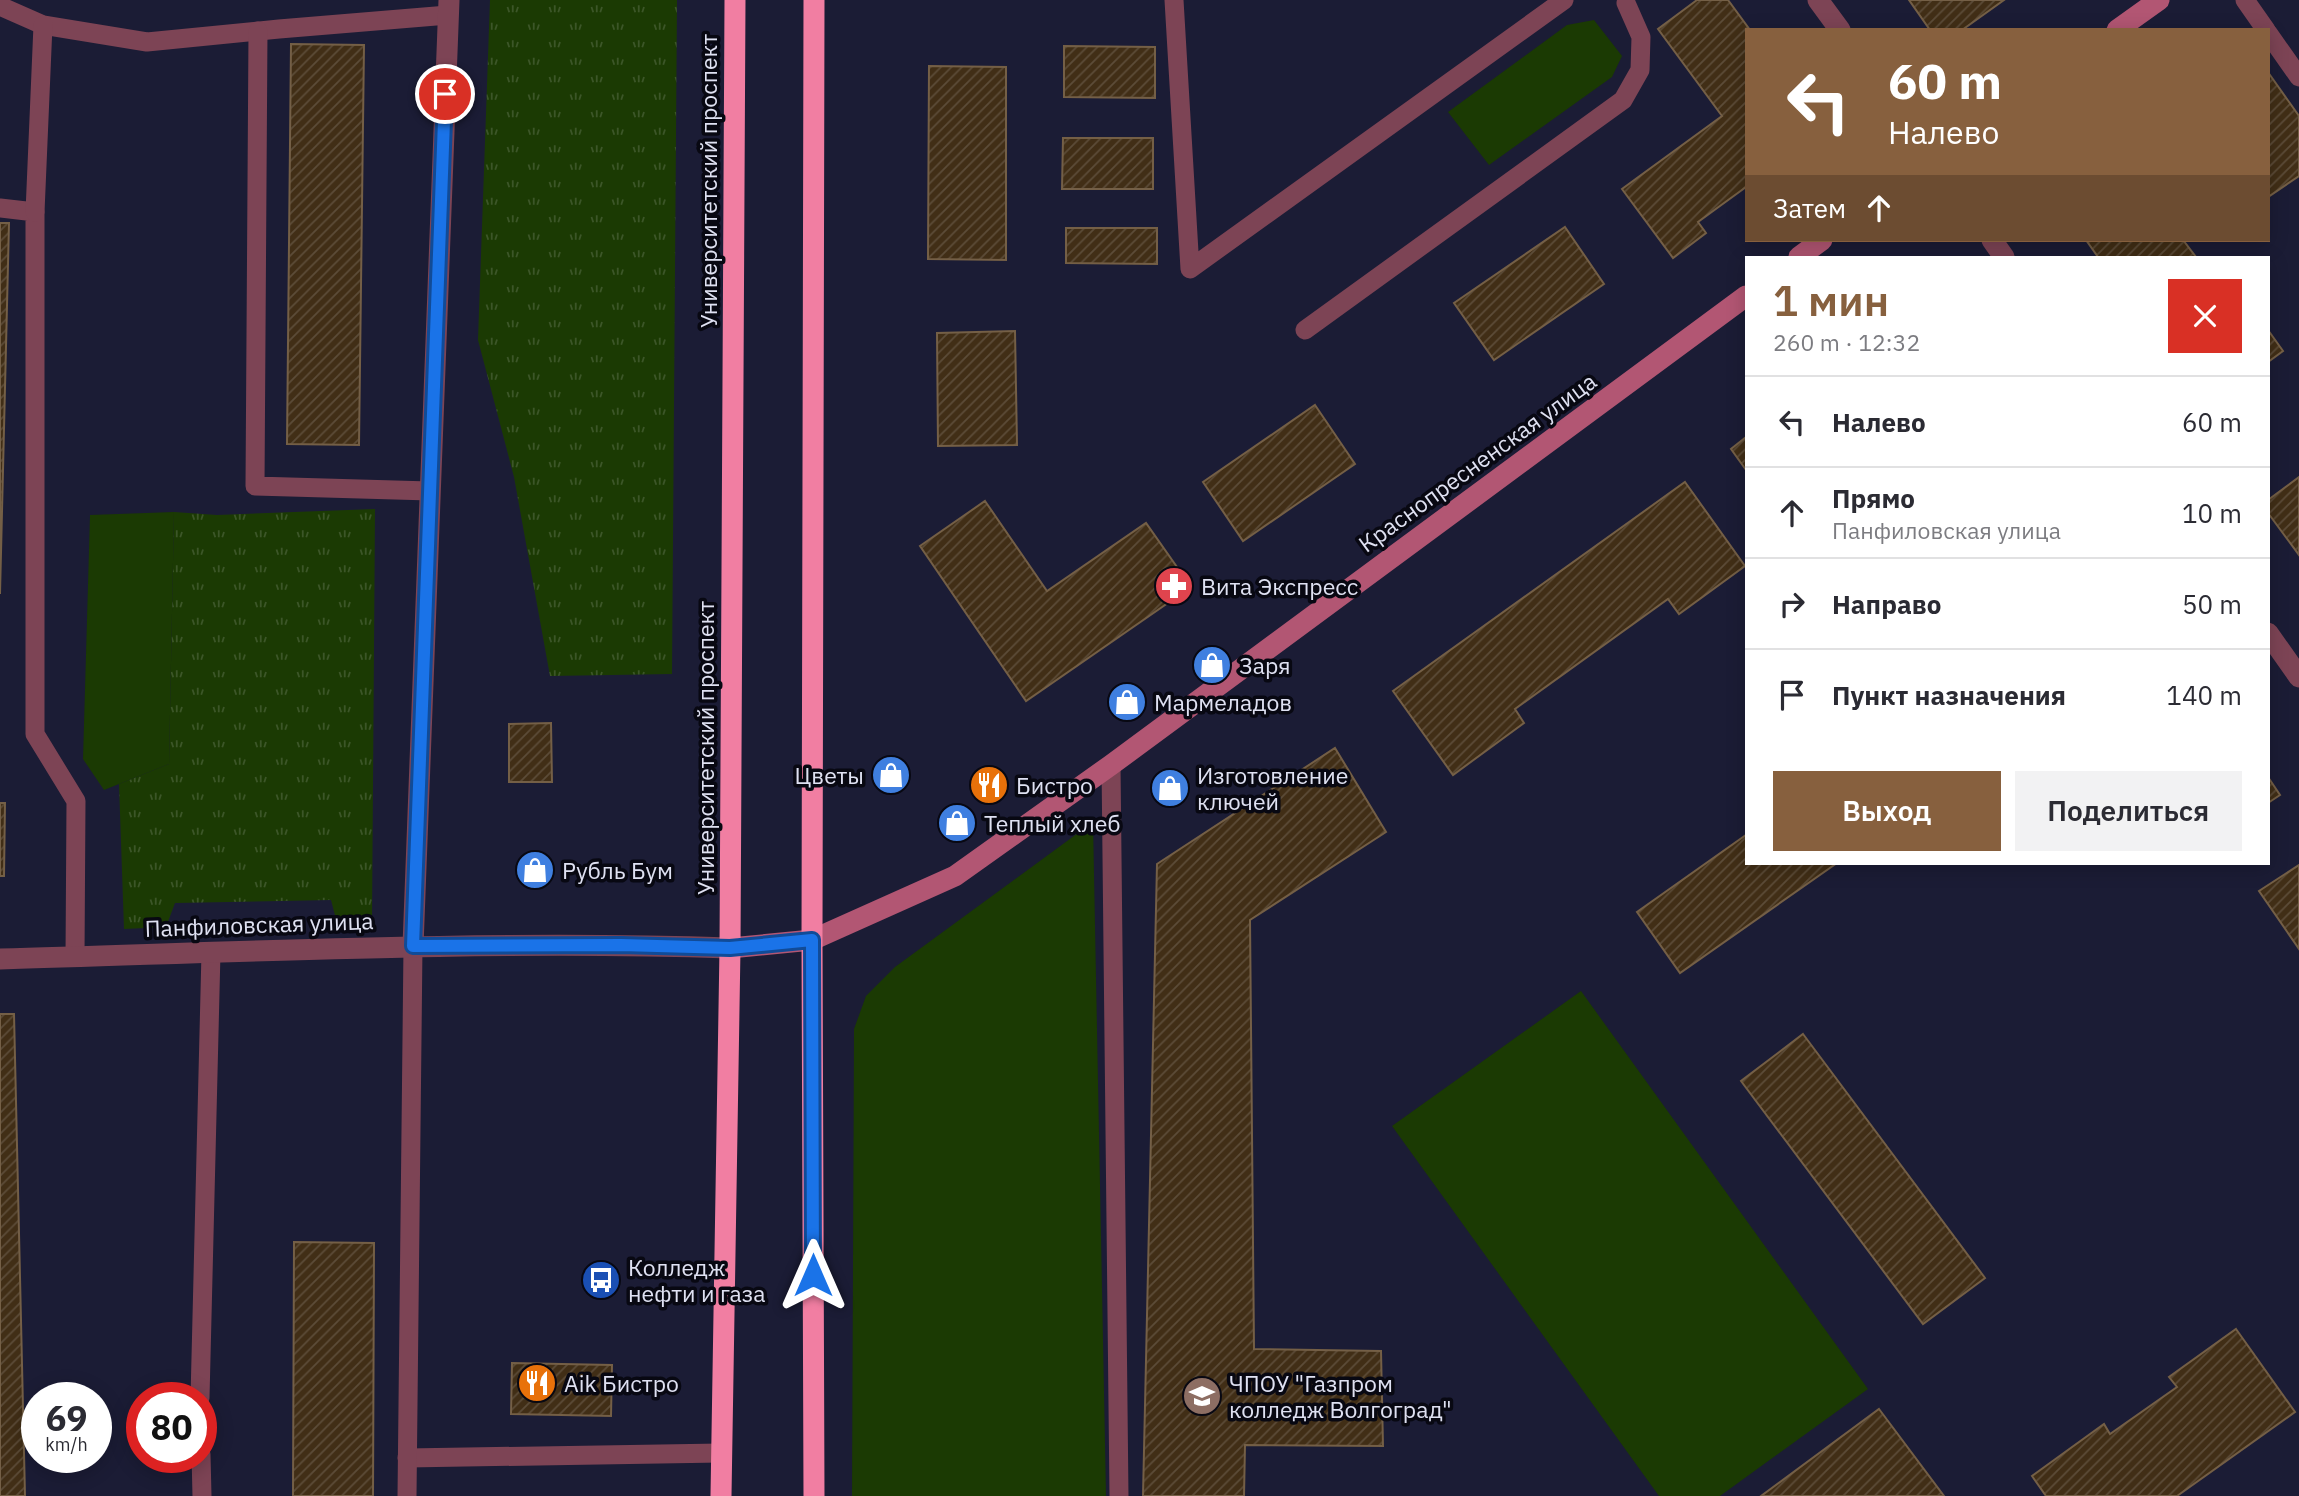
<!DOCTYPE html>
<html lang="ru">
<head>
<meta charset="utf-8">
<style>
  :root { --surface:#fff; --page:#f2f2f3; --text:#2b2b33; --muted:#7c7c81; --line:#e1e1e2; --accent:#87603e }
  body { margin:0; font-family:"IBM Plex Sans",sans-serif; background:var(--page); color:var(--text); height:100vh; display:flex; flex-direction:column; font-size:26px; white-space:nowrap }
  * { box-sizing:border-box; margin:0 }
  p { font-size:23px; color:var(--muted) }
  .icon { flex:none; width:38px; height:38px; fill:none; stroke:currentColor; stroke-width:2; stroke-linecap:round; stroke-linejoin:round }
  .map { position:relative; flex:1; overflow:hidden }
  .sheet { position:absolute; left:1745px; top:256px; width:525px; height:609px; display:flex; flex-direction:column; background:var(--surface); border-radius:0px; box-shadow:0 4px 18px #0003 }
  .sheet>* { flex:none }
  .top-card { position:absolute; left:1745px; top:28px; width:525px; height:214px; border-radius:0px; box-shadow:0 4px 18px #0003; background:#87603e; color:#fff; overflow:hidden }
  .speed { position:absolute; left:21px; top:1382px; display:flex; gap:14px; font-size:35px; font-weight:700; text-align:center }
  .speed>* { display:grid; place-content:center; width:91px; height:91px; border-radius:50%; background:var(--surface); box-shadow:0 4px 18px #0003; line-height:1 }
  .speed small { font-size:18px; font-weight:400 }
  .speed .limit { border:10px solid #d22; background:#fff; color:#111 }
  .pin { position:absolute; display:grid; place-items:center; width:60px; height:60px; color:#fff; margin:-30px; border:4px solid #fff; border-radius:50%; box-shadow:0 2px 7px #0007 }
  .me { position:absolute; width:77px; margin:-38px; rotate:0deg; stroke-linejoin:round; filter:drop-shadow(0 0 5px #0008) }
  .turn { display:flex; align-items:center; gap:24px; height:147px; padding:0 28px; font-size:32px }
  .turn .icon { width:91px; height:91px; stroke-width:2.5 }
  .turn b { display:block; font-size:49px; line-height:60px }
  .then { display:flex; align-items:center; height:66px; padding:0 28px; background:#0003; gap:14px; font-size:26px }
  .round { display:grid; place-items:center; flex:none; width:74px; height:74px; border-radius:0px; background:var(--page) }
  .summary { display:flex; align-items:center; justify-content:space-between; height:119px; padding:0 28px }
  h1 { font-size:42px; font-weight:600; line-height:52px; color:var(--accent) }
  .button { display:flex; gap:14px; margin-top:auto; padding:14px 28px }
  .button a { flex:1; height:80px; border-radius:0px; background:var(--accent); color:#fff; font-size:28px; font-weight:600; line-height:80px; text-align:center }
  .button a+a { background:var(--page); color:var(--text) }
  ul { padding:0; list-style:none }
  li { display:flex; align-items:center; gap:21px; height:91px; padding:0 28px; border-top:2px solid var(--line) }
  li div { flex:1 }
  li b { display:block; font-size:26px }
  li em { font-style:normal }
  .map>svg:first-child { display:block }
</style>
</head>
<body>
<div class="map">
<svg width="2299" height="1496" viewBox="0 0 2299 1496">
  <defs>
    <pattern id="grass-tufts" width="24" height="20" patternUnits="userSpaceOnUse" patternTransform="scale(1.75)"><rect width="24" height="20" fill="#1b3a03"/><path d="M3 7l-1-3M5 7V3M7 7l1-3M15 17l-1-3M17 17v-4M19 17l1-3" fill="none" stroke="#3c5628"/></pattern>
    <pattern id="building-hatch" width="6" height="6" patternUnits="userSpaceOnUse" patternTransform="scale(1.75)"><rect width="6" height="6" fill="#412e16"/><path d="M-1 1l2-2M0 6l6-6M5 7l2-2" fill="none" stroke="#5c4c38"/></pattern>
  </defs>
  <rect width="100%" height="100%" fill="#1b1c35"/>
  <g fill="url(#grass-tufts)">
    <polygon points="490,0 677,0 672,674 550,676 514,477 478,340"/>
    <polygon points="375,509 372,921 337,923 331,900 175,903 166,927 124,929 119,784 169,764 174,512 217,515"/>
  </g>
  <g fill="#1b3a03">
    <polygon points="1594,20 1622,56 1612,77 1489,165 1448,112 1567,25"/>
    <polygon points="174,512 169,764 104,790 83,759 90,515"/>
    <polygon points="1093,822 1106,1496 852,1496 854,1029 866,996 895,967"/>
    <polygon points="1581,991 1868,1389 1720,1496 1659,1496 1392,1126"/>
  </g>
  <g fill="url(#building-hatch)" stroke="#745f46" stroke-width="2">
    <polygon points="1697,0 1728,0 1750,30 1746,30 1746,187 1698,222 1706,233 1673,258 1622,189 1722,116 1658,29"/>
    <polygon points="1909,0 2004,0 1962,30 1930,30"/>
    <polygon points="291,44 364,45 359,445 287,444"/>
    <polygon points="1064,46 1155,47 1155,98 1064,97"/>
    <polygon points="929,66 1006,67 1006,260 928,259"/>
    <polygon points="2270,75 2299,116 2299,176 2268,197 2268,77"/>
    <polygon points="1063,138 1153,138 1153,189 1062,189"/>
    <polygon points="0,223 9,223 0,594"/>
    <polygon points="1565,227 1604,284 1494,360 1454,303"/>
    <polygon points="1066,228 1157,228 1157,264 1066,263"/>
    <polygon points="2086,240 2183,240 2196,257 2098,257"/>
    <polygon points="2268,330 2283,351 2268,362"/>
    <polygon points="1015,331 1017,445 938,446 937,333"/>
    <polygon points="1315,405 1355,464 1243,541 1203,482"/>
    <polygon points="1746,437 1746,470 1731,449"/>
    <polygon points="2299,477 2299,555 2268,513 2268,500"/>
    <polygon points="1685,482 1745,566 1679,614 1668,599 1515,709 1524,723 1453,775 1393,691"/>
    <polygon points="985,501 1047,591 1146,523 1191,587 1026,701 920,546"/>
    <polygon points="551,723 552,782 509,782 509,724"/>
    <polygon points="1335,748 1386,832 1250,920 1254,1349 1381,1351 1383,1446 1245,1445 1244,1496 1143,1496 1157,864"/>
    <polygon points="2268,777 2280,795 2268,803"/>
    <polygon points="0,803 5,803 4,876 0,876"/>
    <polygon points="1746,835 1746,863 1837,863 1680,973 1637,912"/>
    <polygon points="2299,865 2299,949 2259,891"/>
    <polygon points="0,1014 14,1014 25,1496 0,1496"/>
    <polygon points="1803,1034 1985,1278 1923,1324 1741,1081"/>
    <polygon points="294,1242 374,1243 373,1496 293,1496"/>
    <polygon points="2236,1329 2295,1412 2177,1496 2046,1496 2032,1476 2104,1424 2110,1434 2177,1387 2169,1377"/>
    <polygon points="512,1363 612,1365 611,1416 511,1414"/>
    <polygon points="1879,1409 1944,1496 1761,1496"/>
  </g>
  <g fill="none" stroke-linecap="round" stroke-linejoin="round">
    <g stroke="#7d4455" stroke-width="19">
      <polyline points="1174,0 1190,269 1564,0"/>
      <polyline points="2245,0 2266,30"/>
      <polyline points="0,6 43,25 147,42 279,29 448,15"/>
      <polyline points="258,31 255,486 430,491"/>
      <polyline points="2268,33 2299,77"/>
      <polyline points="0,208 35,212 35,734 76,801 75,957"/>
      <polyline points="35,212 43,25"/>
      <polyline points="1305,330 1623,100 1640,70 1641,37 1626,3"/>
      <polyline points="1111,765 1119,1496"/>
      <polyline points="200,1398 211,952"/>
      <polyline points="201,1454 202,1496"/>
      <polyline points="407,1458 721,1453"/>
      <polyline points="407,1496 413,946"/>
    </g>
    <g stroke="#7d4455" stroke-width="21">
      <polyline points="1818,0 1840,30"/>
      <polyline points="1992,240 2004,257"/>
      <polyline points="2268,633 2299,677"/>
      <polyline points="413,946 449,0"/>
      <path d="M0,959C244,952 487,940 730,948"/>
    </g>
    <g stroke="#b25673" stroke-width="21">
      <polyline points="2117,30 2159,0"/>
      <polyline points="1799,257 1822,240"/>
      <polyline points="730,948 812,940 955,876 1111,765 1746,296"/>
    </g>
    <g stroke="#f17ea2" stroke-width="21">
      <polyline points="721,1496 730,948 735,0"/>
      <polyline points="814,1496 812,940 814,0"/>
    </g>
  </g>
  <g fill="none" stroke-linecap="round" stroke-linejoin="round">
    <defs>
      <polyline id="route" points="445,94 413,946 621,945 730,948 812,940 813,1275"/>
    </defs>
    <use href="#route" stroke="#114b97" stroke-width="18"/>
    <use href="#route" stroke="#1a73e8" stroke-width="12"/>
  </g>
  <defs>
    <symbol id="pharmacy-disc" viewBox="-11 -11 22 22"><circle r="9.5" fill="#e0444e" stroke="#080812"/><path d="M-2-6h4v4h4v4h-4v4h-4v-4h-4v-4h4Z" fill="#fff"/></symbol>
    <symbol id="shop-disc" viewBox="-11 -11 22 22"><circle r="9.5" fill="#3f7fe0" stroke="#080812"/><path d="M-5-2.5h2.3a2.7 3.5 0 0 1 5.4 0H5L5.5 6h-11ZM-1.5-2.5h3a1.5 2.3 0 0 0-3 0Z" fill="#fff"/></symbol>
    <symbol id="restaurant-disc" viewBox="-11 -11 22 22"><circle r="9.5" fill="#e8710a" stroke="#080812"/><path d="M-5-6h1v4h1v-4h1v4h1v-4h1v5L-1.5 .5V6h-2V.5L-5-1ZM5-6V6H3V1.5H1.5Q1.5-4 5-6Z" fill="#fff"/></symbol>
    <symbol id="bus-disc" viewBox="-11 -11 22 22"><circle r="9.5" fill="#1a4fb4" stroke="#080812"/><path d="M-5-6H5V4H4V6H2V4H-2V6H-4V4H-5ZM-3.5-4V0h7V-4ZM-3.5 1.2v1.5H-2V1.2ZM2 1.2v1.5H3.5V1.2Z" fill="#fff"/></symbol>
    <symbol id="university-disc" viewBox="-11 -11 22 22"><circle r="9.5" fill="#8d6e63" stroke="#080812"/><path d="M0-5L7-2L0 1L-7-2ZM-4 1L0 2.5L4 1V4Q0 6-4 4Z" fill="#fff"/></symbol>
  </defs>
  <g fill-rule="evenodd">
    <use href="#pharmacy-disc" x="1152" y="564" width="44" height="44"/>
    <use href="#shop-disc" x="1190" y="643" width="44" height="44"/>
    <use href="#shop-disc" x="1105" y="680" width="44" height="44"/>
    <use href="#shop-disc" x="869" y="753" width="44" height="44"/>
    <use href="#restaurant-disc" x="967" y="763" width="44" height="44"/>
    <use href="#shop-disc" x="1148" y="766" width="44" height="44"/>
    <use href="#shop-disc" x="935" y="801" width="44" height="44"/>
    <use href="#shop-disc" x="513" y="848" width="44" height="44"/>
    <use href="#bus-disc" x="579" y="1258" width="44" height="44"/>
    <use href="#restaurant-disc" x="515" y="1361" width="44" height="44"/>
    <use href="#university-disc" x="1180" y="1374" width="44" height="44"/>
  </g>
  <g text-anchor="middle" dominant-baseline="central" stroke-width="7" stroke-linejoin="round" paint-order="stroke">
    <g font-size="23" fill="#dfe1f2" stroke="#080812">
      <text transform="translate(708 181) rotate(-90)">Университетский проспект</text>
      <text transform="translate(1477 462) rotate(-36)">Краснопресненская улица</text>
      <text transform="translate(705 748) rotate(-90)">Университетский проспект</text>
      <text transform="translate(259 924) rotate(-2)">Панфиловская улица</text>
    </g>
    <g font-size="23" fill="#dfe1f2" stroke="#080812" text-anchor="start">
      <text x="1201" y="586">Вита Экспресс</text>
      <text x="1239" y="665">Заря</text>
      <text x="1154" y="702">Мармеладов</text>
      <text x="864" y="775" text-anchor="end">Цветы</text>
      <text x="1197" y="775">Изготовление<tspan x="1197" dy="26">ключей</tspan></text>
      <text x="1016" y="785">Бистро</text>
      <text x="984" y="823">Теплый хлеб</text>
      <text x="562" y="870">Рубль Бум</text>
      <text x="628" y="1267">Колледж<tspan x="628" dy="26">нефти и газа</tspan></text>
      <text x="564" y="1383">Aik Бистро</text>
      <text x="1229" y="1383">ЧПОУ "Газпром<tspan x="1229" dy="26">колледж Волгоград"</tspan></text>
    </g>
  </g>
</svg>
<div class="speed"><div>69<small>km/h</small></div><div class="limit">80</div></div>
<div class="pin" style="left:445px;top:94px;background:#d93025"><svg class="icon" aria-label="arrive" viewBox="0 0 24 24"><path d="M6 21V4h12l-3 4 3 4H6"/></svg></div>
<svg class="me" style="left:813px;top:1275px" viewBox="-20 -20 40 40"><path d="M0-17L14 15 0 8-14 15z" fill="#1a73e8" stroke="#fff" stroke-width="4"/></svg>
<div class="top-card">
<div class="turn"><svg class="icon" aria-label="left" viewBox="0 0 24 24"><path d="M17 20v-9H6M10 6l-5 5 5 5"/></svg><div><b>60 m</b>Налево</div></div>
<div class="then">Затем<svg class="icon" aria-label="ahead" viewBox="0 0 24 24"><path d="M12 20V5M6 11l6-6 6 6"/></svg></div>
</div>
<section class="sheet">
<div class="summary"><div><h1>1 мин</h1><p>260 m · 12:32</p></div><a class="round" style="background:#d93025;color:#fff"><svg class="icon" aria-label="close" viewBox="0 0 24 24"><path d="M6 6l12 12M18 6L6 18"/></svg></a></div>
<ul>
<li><svg class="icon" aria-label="left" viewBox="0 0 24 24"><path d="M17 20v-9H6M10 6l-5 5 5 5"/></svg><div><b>Налево</b></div><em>60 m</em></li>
<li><svg class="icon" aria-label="ahead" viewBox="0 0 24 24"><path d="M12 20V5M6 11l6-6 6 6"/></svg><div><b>Прямо</b><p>Панфиловская улица</p></div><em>10 m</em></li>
<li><svg class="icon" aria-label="right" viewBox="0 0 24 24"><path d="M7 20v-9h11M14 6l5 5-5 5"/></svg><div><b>Направо</b></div><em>50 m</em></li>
<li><svg class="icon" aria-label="arrive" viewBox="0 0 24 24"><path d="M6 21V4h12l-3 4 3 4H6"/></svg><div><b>Пункт назначения</b></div><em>140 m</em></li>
</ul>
<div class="button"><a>Выход</a><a>Поделиться</a></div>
</section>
</div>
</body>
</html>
